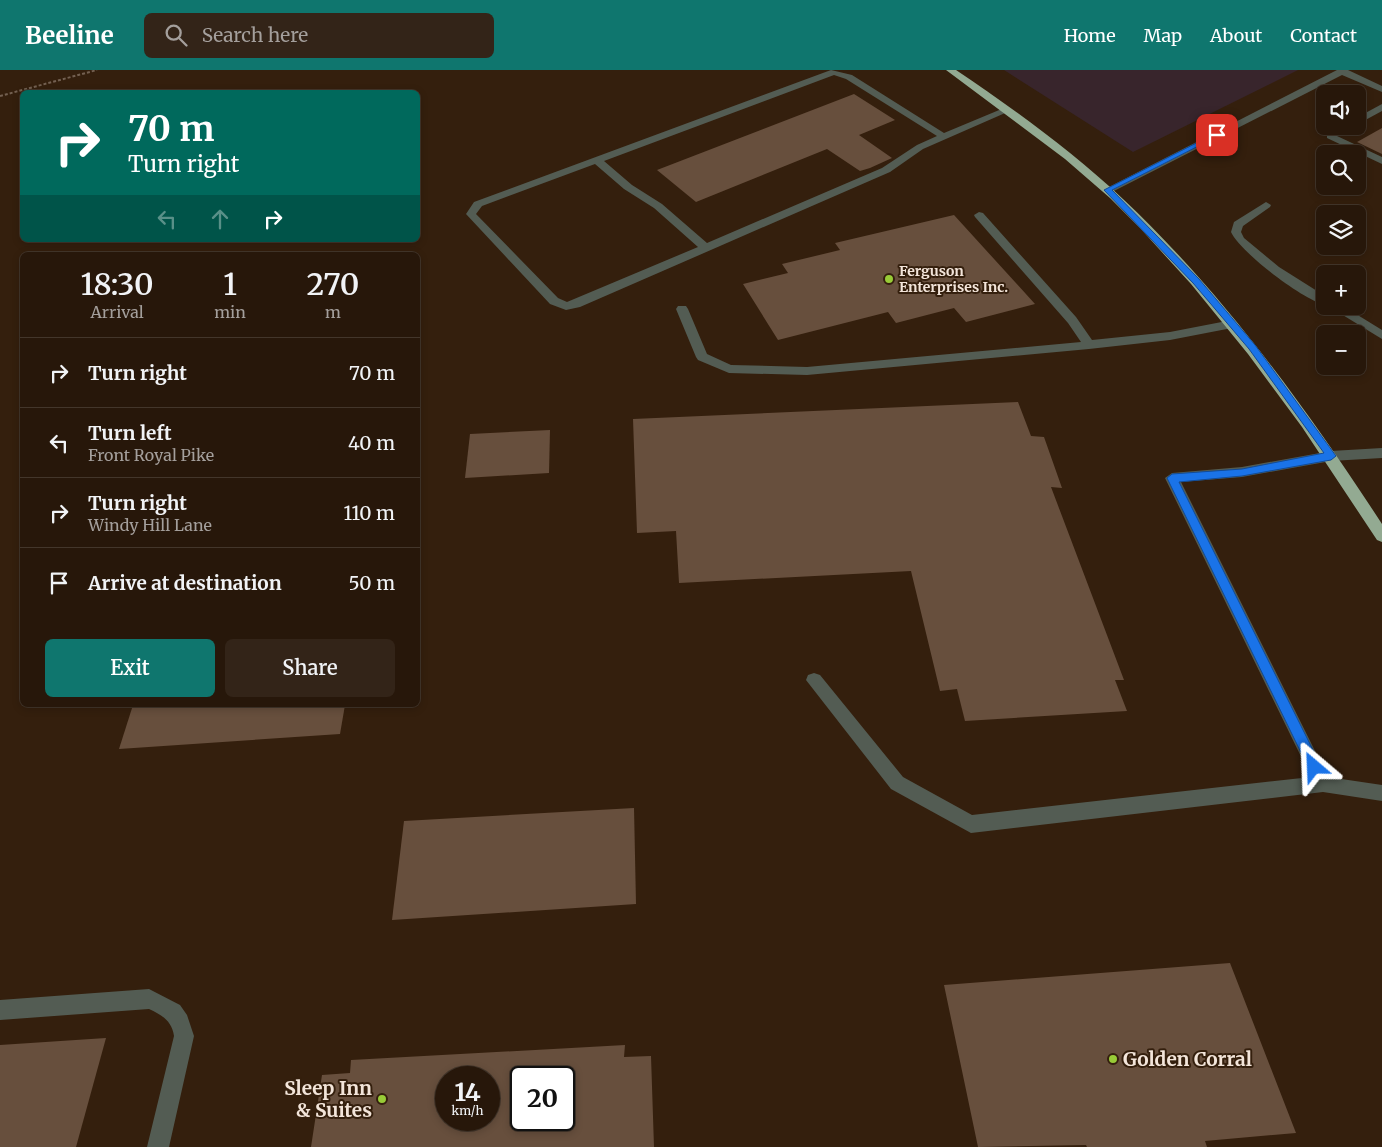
<!DOCTYPE html>
<html lang="en">
<head>
<meta charset="utf-8">
<style>
  :root { --surface:#27170a; --page:#332418; --text:#f1f3f6; --muted:#a49f9c; --line:#43362b; --accent:#0f766e }
  body { margin:0; font-family:Merriweather,serif; background:var(--page); color:var(--text); height:100vh; display:flex; flex-direction:column; font-size:19px; white-space:nowrap }
  * { box-sizing:border-box; margin:0 }
  p { font-size:16px; color:var(--muted) }
  .icon { flex:none; width:28px; height:28px; fill:none; stroke:currentColor; stroke-width:2; stroke-linecap:round; stroke-linejoin:round }
  .map { position:relative; flex:1; overflow:hidden }
  .drawer { position:absolute; left:20px; top:182px; width:400px; height:455px; display:flex; flex-direction:column; background:var(--surface); border-radius:8px; box-shadow:0 2px 8px #0003,0 0 0 1px var(--line) }
  .drawer>* { flex:none }
  .guide { position:absolute; left:20px; top:20px; width:400px; height:152px; border-radius:8px; box-shadow:0 2px 8px #0003,0 0 0 1px var(--line); background:#00695c; color:#fff; overflow:hidden }
  .controls { position:absolute; left:1316px; top:15px; display:grid; gap:10px }
  .controls a { display:grid; place-items:center; width:50px; height:50px; border-radius:8px; background:var(--surface); box-shadow:0 2px 8px #0003,0 0 0 1px var(--line); font-size:25px }
  .speed { position:absolute; left:435px; top:996px; display:flex; gap:10px; font-size:25px; font-weight:700; text-align:center }
  .speed>* { display:grid; place-content:center; width:65px; height:65px; border-radius:50%; background:var(--surface); box-shadow:0 2px 8px #0003,0 0 0 1px var(--line); line-height:1 }
  .speed small { font-size:12px; font-weight:400 }
  .speed .limit { border:2px solid #111; border-radius:8px; background:#fff; color:#111 }
  .pin { position:absolute; display:grid; place-items:center; width:42px; height:42px; color:#fff; margin:-21px; border-radius:10px; box-shadow:0 2px 8px #0006 }
  .me { position:absolute; width:55px; margin:-28px; rotate:334deg; stroke-linejoin:round; filter:drop-shadow(0 0 4px #0008) }
  .turn { display:flex; align-items:center; gap:18px; height:105px; padding:0 25px; font-size:22px }
  .turn .icon { width:65px; height:65px; stroke-width:2.5 }
  .turn b { display:block; font-size:35px; line-height:42px }
  .lanes { display:flex; align-items:center; height:48px; padding:0 25px; background:#0003; justify-content:center; gap:25px; direction:ltr }
  .lanes .off { opacity:.35 }
  .eta { display:flex; justify-content:space-evenly; align-items:center; height:85px; text-align:center }
  .eta b { font-size:30px; font-weight:600; line-height:35px }
  .primary-button { display:flex; gap:10px; margin-top:auto; padding:10px 25px }
  .primary-button a { flex:1; height:58px; border-radius:8px; background:var(--accent); color:#fff; font-size:20px; font-weight:600; line-height:58px; text-align:center }
  .primary-button a+a { background:var(--page); color:var(--text) }
  ul { padding:0; list-style:none }
  li { display:flex; align-items:center; gap:15px; height:70px; padding:0 25px; border-top:1px solid var(--line) }
  li div { flex:1 }
  li b { display:block; font-size:19px }
  li em { font-style:normal }
  header { display:flex; align-items:center; gap:30px; box-sizing:border-box; height:70px; padding:0 25px; background:var(--accent); color:#fff }
  header strong { font-size:24px }
  nav { display:flex; gap:28px; margin-inline-start:auto; font-size:18px }
  .search { width:350px; height:45px; background:var(--page); display:flex; align-items:center; gap:12px; box-sizing:border-box; padding:0 18px; border-radius:8px; color:var(--muted); font-size:19px }
  .map>svg:first-child { display:block }
</style>
</head>
<body>
<header>
<strong>Beeline</strong>
<div class="search"><svg class="icon" aria-label="search" viewBox="0 0 24 24"><circle cx="10" cy="10" r="6"/><path d="M15 15l6 6"/></svg>Search here</div>
<nav><a>Home</a><a>Map</a><a>About</a><a>Contact</a></nav>
</header>
<div class="map">
<svg width="1382" height="1077" viewBox="0 0 1382 1077">
  <rect width="100%" height="100%" fill="#341f0d"/>
  <polygon fill="#38252c" points="1004,0 1298,0 1133,82"/>
  <g fill="#674f3d" fill-rule="evenodd">
    <polygon points="854,24 895,50 859,65 892,88 870,98 860,101 827,79 696,132 657,100"/>
    <polygon points="1382,58 1382,84 1357,72"/>
    <polygon points="954,145 1035,234 966,252 954,238 896,253 888,242 778,270 743,214 788,203 782,194 840,180 835,173"/>
    <polygon points="1018,332 1031,366 1044,367 1062,418 1051,417 1124,610 1115,610 1127,641 965,651 957,619 940,621 911,501 679,513 676,461 637,463 633,349"/>
    <polygon points="550,360 549,403 465,408 470,364"/>
    <polygon points="133,635 345,635 340,664 119,679"/>
    <polygon points="634,738 636,834 392,850 404,751"/>
    <polygon points="1230,893 1296,1063 1205,1071 1207,1077 1087,1077 1086,1075 978,1077 944,915"/>
    <polygon points="106,968 76,1077 0,1077 0,975"/>
    <path d="M625,975L624,987L651,986L654,1077H311L322,1005L350,1003L351,990ZM446,1008H489V1050H446ZM521,1008H564V1050H521Z"/>
  </g>
  <g fill="none" stroke-linecap="round" stroke-linejoin="round">
    <polyline stroke="#736051" stroke-width="2" stroke-dasharray="3 2" stroke-linecap="butt" points="0,26 97,0"/>
    <g fill="#535c53" fill-rule="evenodd">
      <path d="M831,0L852,5L944,63L1004,38L1012,40L923,79L890,102L580,237L566,240L550,234L466,144L474,132ZM834,5L846,9L937,66L917,75L882,98L707,173L662,134L632,115L604,91ZM595,94L624,119L654,138L698,177L567,232L558,228L476,144L482,136Z"/>
      <polygon points="1337,0 1348,0 1382,16 1382,22 1342,5 1112,122 1103,120"/>
      <polygon points="1382,34 1382,41 1358,54 1358,47"/>
      <polygon points="1341,56 1353,56 1337,66 1382,87 1382,94 1327,68 1327,64"/>
      <path d="M1266,132L1271,135L1270,137L1243,156L1241,162L1244,168L1279,197L1325,226V235C1302,229 1241,183 1231,162L1234,152Z"/>
      <polygon points="979,142 983,143 1076,247 1092,270 1170,262 1232,250 1238,254 1232,258 1170,270 1089,279 807,305 729,303 698,290 696,287 676,239 678,236 686,236 688,239 707,284 731,295 807,297 1081,272 1068,253 975,147 974,145"/>
      <polygon points="1328,236 1343,236 1382,260 1382,269"/>
      <polygon points="1382,378 1382,388 1331,391 1242,407 1181,412 1328,707 1382,715 1382,731 1323,722 971,763 891,719 806,610 808,605 814,603 820,605 903,707 972,745 1311,707 1165,408 1172,403 1242,397 1331,381"/>
      <path d="M149,919L180,935L187,945L194,966L169,1077H147L174,966C172,951 162,945 149,939L0,950V930Z"/>
    </g>
    <path fill="#93aa92" fill-rule="evenodd" d="M946,0H956C1014,39 1072,81 1123,129C1224,224 1307,339 1382,454V472L1377,470L1302,357L1248,284L1191,214L1140,158L1110,128L1065,89Z"/>
  </g>
  <polygon fill="#1a73e8" stroke="#114b97" points="1214,64 1220,65 1112,120 1199,209 1255,275 1336,386 1331,390 1242,406 1179,412 1319,692 1321,697 1319,701 1314,703 1310,701 1167,408 1172,404 1242,399 1324,383 1249,279 1193,213 1104,120"/>
  <g fill="#98cb37" stroke="#341f0d" stroke-width="2">
    <circle cx="889" cy="209" r="5"/>
    <circle cx="1113" cy="989" r="5"/>
    <circle cx="382" cy="1029" r="5"/>
  </g>
  <g text-anchor="middle" dominant-baseline="central" stroke-width="4" stroke-linejoin="round" paint-order="stroke">
    <g font-size="14" font-weight="bold" fill="#f3e5da" stroke="#341f0d" text-anchor="start">
      <text x="899" y="201">Ferguson<tspan x="899" dy="16">Enterprises Inc.</tspan></text>
    </g>
    <g font-size="19" font-weight="bold" fill="#f3e5da" stroke="#341f0d" text-anchor="start">
      <text x="1123" y="989">Golden Corral</text>
      <text x="372" y="1018" text-anchor="end">Sleep Inn<tspan x="372" dy="22">&amp; Suites</tspan></text>
    </g>
  </g>
</svg>
<div class="controls">
<a><svg class="icon" aria-label="sound" viewBox="0 0 24 24"><path d="M4 9h4l5-4v14l-5-4H4zM17 9q2 3 0 6"/></svg></a>
<a><svg class="icon" aria-label="search" viewBox="0 0 24 24"><circle cx="10" cy="10" r="6"/><path d="M15 15l6 6"/></svg></a>
<a><svg class="icon" aria-label="layers" viewBox="0 0 24 24"><path d="M12 4l9 5-9 5-9-5zM3 14l9 5 9-5"/></svg></a>
<a>+</a>
<a>−</a>
</div>
<div class="speed"><div>14<small>km/h</small></div><div class="limit">20</div></div>
<div class="pin" style="left:1217px;top:65px;background:#d93025"><svg class="icon" aria-label="arrive" viewBox="0 0 24 24"><path d="M6 21V4h12l-3 4 3 4H6"/></svg></div>
<svg class="me" style="left:1314px;top:697px" viewBox="-20 -20 40 40"><path d="M0-17L14 15 0 8-14 15z" fill="#1a73e8" stroke="#fff" stroke-width="4"/></svg>
<div class="guide">
<div class="turn"><svg class="icon" aria-label="right" viewBox="0 0 24 24"><path d="M7 20v-9h11M14 6l5 5-5 5"/></svg><div><b>70 m</b>Turn right</div></div>
<div class="lanes"><svg class="icon off" aria-label="left" viewBox="0 0 24 24"><path d="M17 20v-9H6M10 6l-5 5 5 5"/></svg><svg class="icon off" aria-label="ahead" viewBox="0 0 24 24"><path d="M12 20V5M6 11l6-6 6 6"/></svg><svg class="icon" aria-label="right" viewBox="0 0 24 24"><path d="M7 20v-9h11M14 6l5 5-5 5"/></svg></div>
</div>
<section class="drawer">
<div class="eta">
<div><b>18:30</b><p>Arrival</p></div>
<div><b>1</b><p>min</p></div>
<div><b>270</b><p>m</p></div>
</div>
<ul>
<li><svg class="icon" aria-label="right" viewBox="0 0 24 24"><path d="M7 20v-9h11M14 6l5 5-5 5"/></svg><div><b>Turn right</b></div><em>70 m</em></li>
<li><svg class="icon" aria-label="left" viewBox="0 0 24 24"><path d="M17 20v-9H6M10 6l-5 5 5 5"/></svg><div><b>Turn left</b><p>Front Royal Pike</p></div><em>40 m</em></li>
<li><svg class="icon" aria-label="right" viewBox="0 0 24 24"><path d="M7 20v-9h11M14 6l5 5-5 5"/></svg><div><b>Turn right</b><p>Windy Hill Lane</p></div><em>110 m</em></li>
<li><svg class="icon" aria-label="arrive" viewBox="0 0 24 24"><path d="M6 21V4h12l-3 4 3 4H6"/></svg><div><b>Arrive at destination</b></div><em>50 m</em></li>
</ul>
<div class="primary-button"><a>Exit</a><a>Share</a></div>
</section>
</div>
</body>
</html>
